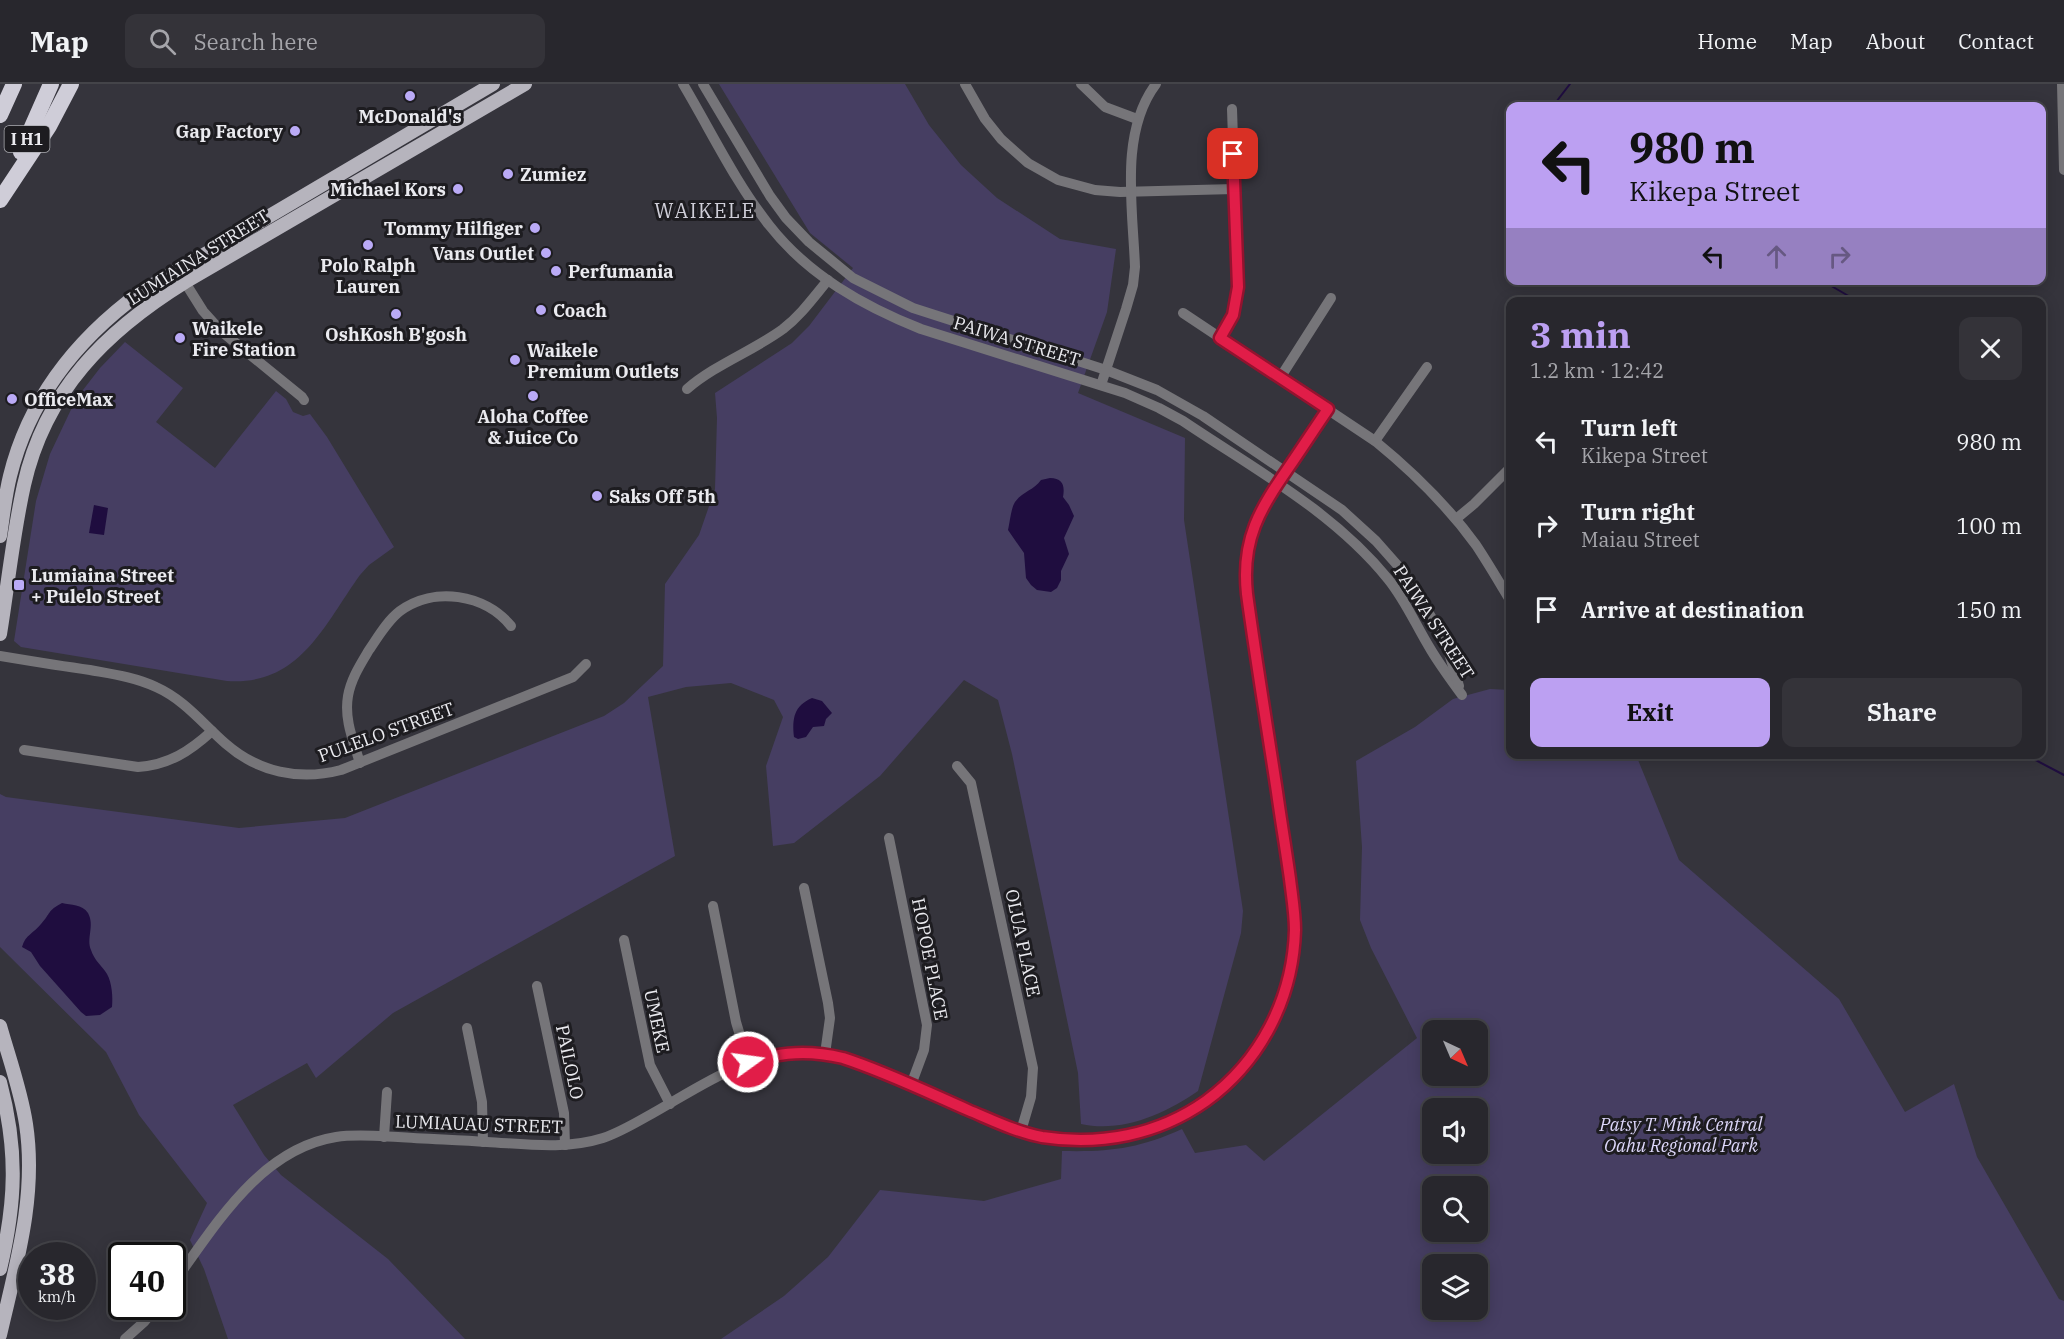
<!DOCTYPE html>
<html lang="en">
<head>
<meta charset="utf-8">
<style>
  :root { --surface:#28272d; --page:#343339; --text:#f1f3f6; --muted:#a5a5aa; --line:#444449; --accent:#bca0f2 }
  body { margin:0; font-family:"IBM Plex Serif",serif; background:var(--page); color:var(--text); height:100vh; display:flex; flex-direction:column; font-size:22px; white-space:nowrap }
  * { box-sizing:border-box; margin:0 }
  p { font-size:20px; color:var(--muted) }
  .icon { flex:none; width:33px; height:33px; fill:none; stroke:currentColor; stroke-width:2; stroke-linecap:round; stroke-linejoin:round }
  .map { position:relative; flex:1; overflow:hidden }
  .panel { position:absolute; left:1506px; top:213px; width:540px; height:462px; display:flex; flex-direction:column; background:var(--surface); border-radius:12px; box-shadow:0 3px 15px #0003,0 0 0 2px var(--line) }
  .panel>* { flex:none }
  .banner { position:absolute; left:1506px; top:18px; width:540px; height:183px; border-radius:12px; box-shadow:0 3px 15px #0003,0 0 0 2px var(--line); background:#bca0f2; color:#111; overflow:hidden }
  .needle { width:39px; rotate:136deg }
  .buttons { position:absolute; left:1422px; top:936px; display:grid; gap:12px }
  .buttons a { display:grid; place-items:center; width:66px; height:66px; border-radius:12px; background:var(--surface); box-shadow:0 3px 15px #0003,0 0 0 2px var(--line); font-size:30px }
  .speed { position:absolute; left:18px; top:1158px; display:flex; gap:12px; font-size:30px; font-weight:700; text-align:center }
  .speed>* { display:grid; place-content:center; width:78px; height:78px; border-radius:50%; background:var(--surface); box-shadow:0 3px 15px #0003,0 0 0 2px var(--line); line-height:1 }
  .speed small { font-size:15px; font-weight:400 }
  .speed .limit { border:3px solid #111; border-radius:9px; background:#fff; color:#111 }
  .pin { position:absolute; display:grid; place-items:center; width:51px; height:51px; color:#fff; margin:-26px; border-radius:12px; box-shadow:0 3px 9px #0006 }
  .me { position:absolute; width:66px; margin:-33px; rotate:76deg; stroke-linejoin:round; filter:drop-shadow(0 0 4px #0008) }
  .turn { display:flex; align-items:center; gap:21px; height:126px; padding:0 24px; font-size:27px }
  .turn .icon { width:78px; height:78px; stroke-width:2.5 }
  .turn b { display:block; font-size:42px; line-height:51px }
  .lanes { display:flex; align-items:center; height:57px; padding:0 24px; background:#0003; justify-content:center; gap:30px; direction:ltr }
  .lanes .off { opacity:.35 }
  .round { display:grid; place-items:center; flex:none; width:63px; height:63px; border-radius:12px; background:var(--page) }
  .summary { display:flex; align-items:center; justify-content:space-between; height:102px; padding:0 24px }
  h1 { font-size:36px; font-weight:700; line-height:45px; color:var(--accent) }
  .primary-button { display:flex; gap:12px; margin-top:auto; padding:12px 24px }
  .primary-button a { flex:1; height:69px; border-radius:12px; background:var(--accent); color:#111; font-size:24px; font-weight:700; line-height:69px; text-align:center }
  .primary-button a+a { background:var(--page); color:var(--text) }
  ul { padding:0; list-style:none }
  li { display:flex; align-items:center; gap:18px; height:84px; padding:0 24px }
  li div { flex:1 }
  li b { display:block; font-size:22px }
  li em { font-style:normal }
  header { display:flex; align-items:center; gap:36px; box-sizing:border-box; height:84px; padding:0 30px; background:var(--surface); border-bottom:2px solid var(--line) }
  header strong { font-size:28px }
  nav { display:flex; gap:33px; margin-inline-start:auto; font-size:21px }
  .search { width:420px; height:54px; background:var(--page); display:flex; align-items:center; gap:15px; box-sizing:border-box; padding:0 21px; border-radius:12px; color:var(--muted); font-size:22px }
  .map>svg:first-child { display:block }
</style>
</head>
<body>
<header>
<strong>Map</strong>
<div class="search"><svg class="icon" aria-label="search" viewBox="0 0 24 24"><circle cx="10" cy="10" r="6"/><path d="M15 15l6 6"/></svg>Search here</div>
<nav><a>Home</a><a>Map</a><a>About</a><a>Contact</a></nav>
</header>
<div class="map">
<svg width="2064" height="1255" viewBox="0 0 2064 1255">
  <rect width="100%" height="100%" fill="#35343c"/>
  <g fill="#463e62" fill-rule="evenodd">
    <path d="M719,0H905L929,41L961,81L997,114L1060,155L1116,165L1107,228L1078,309L1185,354L1184,436L1243,827L1241,849L1198,1007C1165,1030 1122,1049 1081,1040L1078,989L1012,670L998,616L964,596L880,692L794,759L773,762L766,682L783,633L774,616L731,599L686,603L648,613L675,772L393,929L316,994L307,979L233,1021L264,1071L281,1091L388,1175L465,1255H228L204,1185L190,1156L207,1119L139,1031L106,968L0,863V710L6,713L239,744L345,734L604,632L624,619L663,582L665,500L699,451L715,405L717,334L715,309L792,259L809,242L853,184L810,149Z"/>
    <path d="M125,258L183,304L156,338L215,384L276,307L286,315L293,328L303,332L310,330L327,353L394,463L369,481L360,491C324,541 300,602 227,597L21,563L14,557L36,417L50,370L76,315L100,284Z"/>
    <path d="M1490,605L1510,606V670L1636,671L1679,776L1839,915L1905,1028L1954,1000L1977,1073L2059,1215L2064,1217V1255H721L784,1212L828,1173L880,1106L984,1117L1061,1095L1062,1067C1109,1068 1138,1065 1182,1045L1195,1069L1246,1061L1264,1077L1417,954L1371,864L1360,836L1362,763L1356,677L1415,643L1453,615ZM1432,946H1478V992H1432ZM1432,1024H1478V1070H1432ZM1432,1102H1478V1148H1432ZM1432,1180H1478V1226H1432Z"/>
  </g>
  <g fill="#1f0d3f">
    <path d="M1050,394C1063,394 1065,402 1063,413L1069,421L1074,432L1064,454L1069,470L1061,487V496L1057,504L1051,508L1037,506L1031,501L1026,494L1024,469L1008,446C1010,438 1011,424 1015,418C1022,408 1034,406 1041,396Z"/>
    <polygon points="94,421 108,424 104,451 89,449"/>
    <path d="M812,614L822,617L832,629L826,635L824,642L813,643L806,653L798,655L794,653C792,634 794,622 812,614Z"/>
    <path d="M62,819C71,821 82,820 88,829C95,842 86,854 91,866C94,876 102,882 107,890C112,899 113,913 112,923L100,931L86,932L81,928L40,882L31,868L22,863C25,851 34,849 41,840C51,829 47,827 62,819Z"/>
  </g>
  <g fill="none" stroke-linecap="round" stroke-linejoin="round">
    <g stroke="#1f0d3f" stroke-width="2">
      <polyline points="1553,22 1570,0"/>
      <polyline points="1821,196 1859,218"/>
      <polyline points="2024,670 2064,691"/>
    </g>
    <g stroke="#767579" stroke-width="10">
      <path d="M683,0C711,47 735,98 769,141C808,191 863,222 921,245L1125,309L1159,324L1183,337C1254,385 1333,427 1388,495C1406,517 1416,542 1431,566C1440,581 1451,596 1462,611"/>
      <polyline points="703,0 770,112 786,134 809,158 853,194 913,224 1106,286 1157,306 1203,332 1342,426 1376,457 1399,483 1415,506 1445,556 1459,602"/>
      <polyline points="965,0 985,35 1001,55 1028,79 1058,96 1095,106 1120,108 1234,105"/>
      <polyline points="1081,0 1105,23 1137,35"/>
      <polyline points="2062,0 2064,86"/>
      <polyline points="181,192 203,227 221,247 302,313 304,316"/>
      <path d="M1183,229L1375,357C1413,388 1447,421 1476,461C1488,479 1499,498 1510,516"/>
      <polyline points="1220,254 1233,231 1238,203 1232,25"/>
      <polyline points="1280,294 1331,214"/>
      <path d="M1101,301L1126,225L1133,201L1135,183C1133,125 1119,49 1156,0"/>
      <path d="M687,305C716,280 753,267 783,245C801,231 813,214 828,196"/>
      <polyline points="1375,357 1427,283"/>
      <polyline points="1456,435 1474,420 1510,384"/>
      <path d="M0,572C30,577 60,582 90,586C112,590 135,593 156,603C185,616 203,640 226,660C258,688 299,697 341,686L573,593L586,580"/>
      <path d="M24,666L138,683C169,681 190,667 212,647"/>
      <path d="M360,679C353,656 344,635 348,612C351,595 360,581 369,566C378,553 387,537 400,527C434,502 485,510 511,542"/>
      <polyline points="957,682 971,699 1033,984 1031,1013 1021,1047"/>
      <polyline points="889,754 927,941 924,966 911,1001"/>
      <polyline points="804,804 828,919 830,934 825,970"/>
      <polyline points="713,822 736,938 748,978"/>
      <polyline points="624,856 650,981 670,1020"/>
      <polyline points="537,902 564,1029 565,1061"/>
      <polyline points="467,944 482,1018 483,1058"/>
      <polyline points="384,1053 387,1008"/>
      <path d="M172,1201C214,1144 259,1065 336,1053C356,1050 377,1052 398,1053C427,1055 457,1056 487,1058C525,1060 565,1066 603,1054C618,1049 632,1041 646,1033C697,1005 748,966 809,968C844,970 875,986 907,999C944,1015 982,1035 1021,1047C1096,1071 1180,1048 1235,992C1280,946 1298,884 1293,822L1247,510C1241,451 1260,425 1292,379C1304,361 1316,343 1328,325"/>
      <polyline points="125,1255 144,1238 157,1222"/>
    </g>
    <g stroke="#b6b4bd" stroke-width="14">
      <path d="M0,452C3,432 5,412 10,392C29,315 78,254 141,208L493,0"/>
      <path d="M0,550C8,501 13,450 24,401C45,307 106,247 185,198L525,0"/>
      <path d="M0,942C9,974 21,1007 26,1040C37,1112 16,1181 0,1251"/>
      <path d="M0,998C18,1066 16,1118 0,1185"/>
    </g>
    <g stroke="#cfcdd8" stroke-width="16">
      <polyline points="0,31 14,0"/>
      <polyline points="21,68 51,0"/>
      <polyline points="0,116 49,42 71,0"/>
    </g>
  </g>
  <g fill="none" stroke-linecap="round" stroke-linejoin="round">
    <defs>
      <path id="route" d="M748,978C783,968 808,966 843,974C886,988 927,1008 968,1026C992,1036 1016,1048 1042,1053C1100,1062 1158,1051 1206,1017C1261,977 1293,914 1295,846C1295,829 1292,812 1290,795C1286,766 1281,737 1277,708C1267,642 1256,576 1247,510C1241,455 1260,425 1289,383C1302,364 1315,344 1328,325L1220,254L1233,231L1238,203L1233,70"/>
    </defs>
    <use href="#route" stroke="#92132f" stroke-width="15"/>
    <use href="#route" stroke="#e11d48" stroke-width="10"/>
  </g>
  <g fill="#baaaf6" stroke="#1d1c20" stroke-width="2">
    <circle cx="410" cy="12" r="6"/>
    <circle cx="295" cy="47" r="6"/>
    <circle cx="508" cy="90" r="6"/>
    <circle cx="458" cy="105" r="6"/>
    <circle cx="535" cy="144" r="6"/>
    <circle cx="368" cy="161" r="6"/>
    <circle cx="546" cy="169" r="6"/>
    <circle cx="556" cy="187" r="6"/>
    <circle cx="541" cy="226" r="6"/>
    <circle cx="396" cy="230" r="6"/>
    <circle cx="180" cy="254" r="6"/>
    <circle cx="515" cy="276" r="6"/>
    <circle cx="533" cy="312" r="6"/>
    <circle cx="12" cy="315" r="6"/>
    <circle cx="597" cy="412" r="6"/>
    <rect x="13" y="495" width="12" height="12" rx="3"/>
  </g>
  <g text-anchor="middle" dominant-baseline="central" stroke-width="6" stroke-linejoin="round" paint-order="stroke">
    <rect fill="#1d1c20" stroke="#acacb1" stroke-width="1.5" x="4.5" y="42" width="45" height="26" rx="4.5"/>
    <g font-size="16" font-weight="bold" fill="#eaeaef">
      <text x="27" y="55">I H1</text>
    </g>
    <g font-size="18" font-weight="bold" fill="#eaeaef" stroke="#1d1c20" text-anchor="start">
      <text x="410" y="32" text-anchor="middle">McDonald's</text>
      <text x="283" y="47" text-anchor="end">Gap Factory</text>
      <text x="520" y="90">Zumiez</text>
      <text x="446" y="105" text-anchor="end">Michael Kors</text>
      <text x="523" y="144" text-anchor="end">Tommy Hilfiger</text>
      <text x="534" y="169" text-anchor="end">Vans Outlet</text>
      <text x="368" y="181" text-anchor="middle">Polo Ralph<tspan x="368" dy="21">Lauren</tspan></text>
      <text x="568" y="187">Perfumania</text>
      <text x="553" y="226">Coach</text>
      <text x="192" y="244">Waikele<tspan x="192" dy="21">Fire Station</tspan></text>
      <text x="396" y="250" text-anchor="middle">OshKosh B'gosh</text>
      <text x="527" y="266">Waikele<tspan x="527" dy="21">Premium Outlets</tspan></text>
      <text x="24" y="315">OfficeMax</text>
      <text x="533" y="332" text-anchor="middle">Aloha Coffee<tspan x="533" dy="21">&amp; Juice Co</tspan></text>
      <text x="609" y="412">Saks Off 5th</text>
      <text x="31" y="491">Lumiaina Street<tspan x="31" dy="21">+ Pulelo Street</tspan></text>
    </g>
    <g font-size="18" fill="#eaeaef" stroke="#1d1c20">
      <text transform="translate(198 173) rotate(-32)">LUMIAINA STREET</text>
      <text transform="translate(1017 257) rotate(17)">PAIWA STREET</text>
      <text transform="translate(1434 538) rotate(57)">PAIWA STREET</text>
      <text transform="translate(386 648) rotate(-20)">PULELO STREET</text>
      <text transform="translate(1023 859) rotate(78)">OLUA PLACE</text>
      <text transform="translate(930 875) rotate(79)">HOPOE PLACE</text>
      <text transform="translate(657 937) rotate(78)">UMEKE</text>
      <text transform="translate(570 978) rotate(78)">PAILOLO</text>
      <text transform="translate(479 1040) rotate(2)">LUMIAUAU STREET</text>
    </g>
    <g font-size="18" font-style="italic" fill="#ddd7fa" stroke="#1d1c20">
      <text x="1681" y="1040">Patsy T. Mink Central<tspan x="1681" dy="21">Oahu Regional Park</tspan></text>
    </g>
    <g font-size="20" letter-spacing="1.5" fill="#cfced8" stroke="#1d1c20">
      <text x="705" y="126">WAIKELE</text>
    </g>
  </g>
</svg>
<div class="buttons">
<a><svg class="needle" viewBox="-14 -14 28 28"><path d="M0-13l5 13h-10z" fill="#e53935"/><path d="M0 13l5-13h-10z" fill="#a5a5aa"/></svg></a>
<a><svg class="icon" aria-label="sound" viewBox="0 0 24 24"><path d="M4 9h4l5-4v14l-5-4H4zM17 9q2 3 0 6"/></svg></a>
<a><svg class="icon" aria-label="search" viewBox="0 0 24 24"><circle cx="10" cy="10" r="6"/><path d="M15 15l6 6"/></svg></a>
<a><svg class="icon" aria-label="layers" viewBox="0 0 24 24"><path d="M12 4l9 5-9 5-9-5zM3 14l9 5 9-5"/></svg></a>
</div>
<div class="speed"><div>38<small>km/h</small></div><div class="limit">40</div></div>
<div class="pin" style="left:1233px;top:70px;background:#d93025"><svg class="icon" aria-label="arrive" viewBox="0 0 24 24"><path d="M6 21V4h12l-3 4 3 4H6"/></svg></div>
<svg class="me" style="left:748px;top:978px" viewBox="-20 -20 40 40"><circle r="17" fill="#e11d48" stroke="#fff" stroke-width="3"/><path d="M0-11L8 9 0 5-8 9z" fill="#fff"/></svg>
<div class="banner">
<div class="turn"><svg class="icon" aria-label="left" viewBox="0 0 24 24"><path d="M17 20v-9H6M10 6l-5 5 5 5"/></svg><div><b>980 m</b>Kikepa Street</div></div>
<div class="lanes"><svg class="icon" aria-label="left" viewBox="0 0 24 24"><path d="M17 20v-9H6M10 6l-5 5 5 5"/></svg><svg class="icon off" aria-label="ahead" viewBox="0 0 24 24"><path d="M12 20V5M6 11l6-6 6 6"/></svg><svg class="icon off" aria-label="right" viewBox="0 0 24 24"><path d="M7 20v-9h11M14 6l5 5-5 5"/></svg></div>
</div>
<section class="panel">
<div class="summary"><div><h1>3 min</h1><p>1.2 km · 12:42</p></div><a class="round"><svg class="icon" aria-label="close" viewBox="0 0 24 24"><path d="M6 6l12 12M18 6L6 18"/></svg></a></div>
<ul>
<li><svg class="icon" aria-label="left" viewBox="0 0 24 24"><path d="M17 20v-9H6M10 6l-5 5 5 5"/></svg><div><b>Turn left</b><p>Kikepa Street</p></div><em>980 m</em></li>
<li><svg class="icon" aria-label="right" viewBox="0 0 24 24"><path d="M7 20v-9h11M14 6l5 5-5 5"/></svg><div><b>Turn right</b><p>Maiau Street</p></div><em>100 m</em></li>
<li><svg class="icon" aria-label="arrive" viewBox="0 0 24 24"><path d="M6 21V4h12l-3 4 3 4H6"/></svg><div><b>Arrive at destination</b></div><em>150 m</em></li>
</ul>
<div class="primary-button"><a>Exit</a><a>Share</a></div>
</section>
</div>
</body>
</html>
